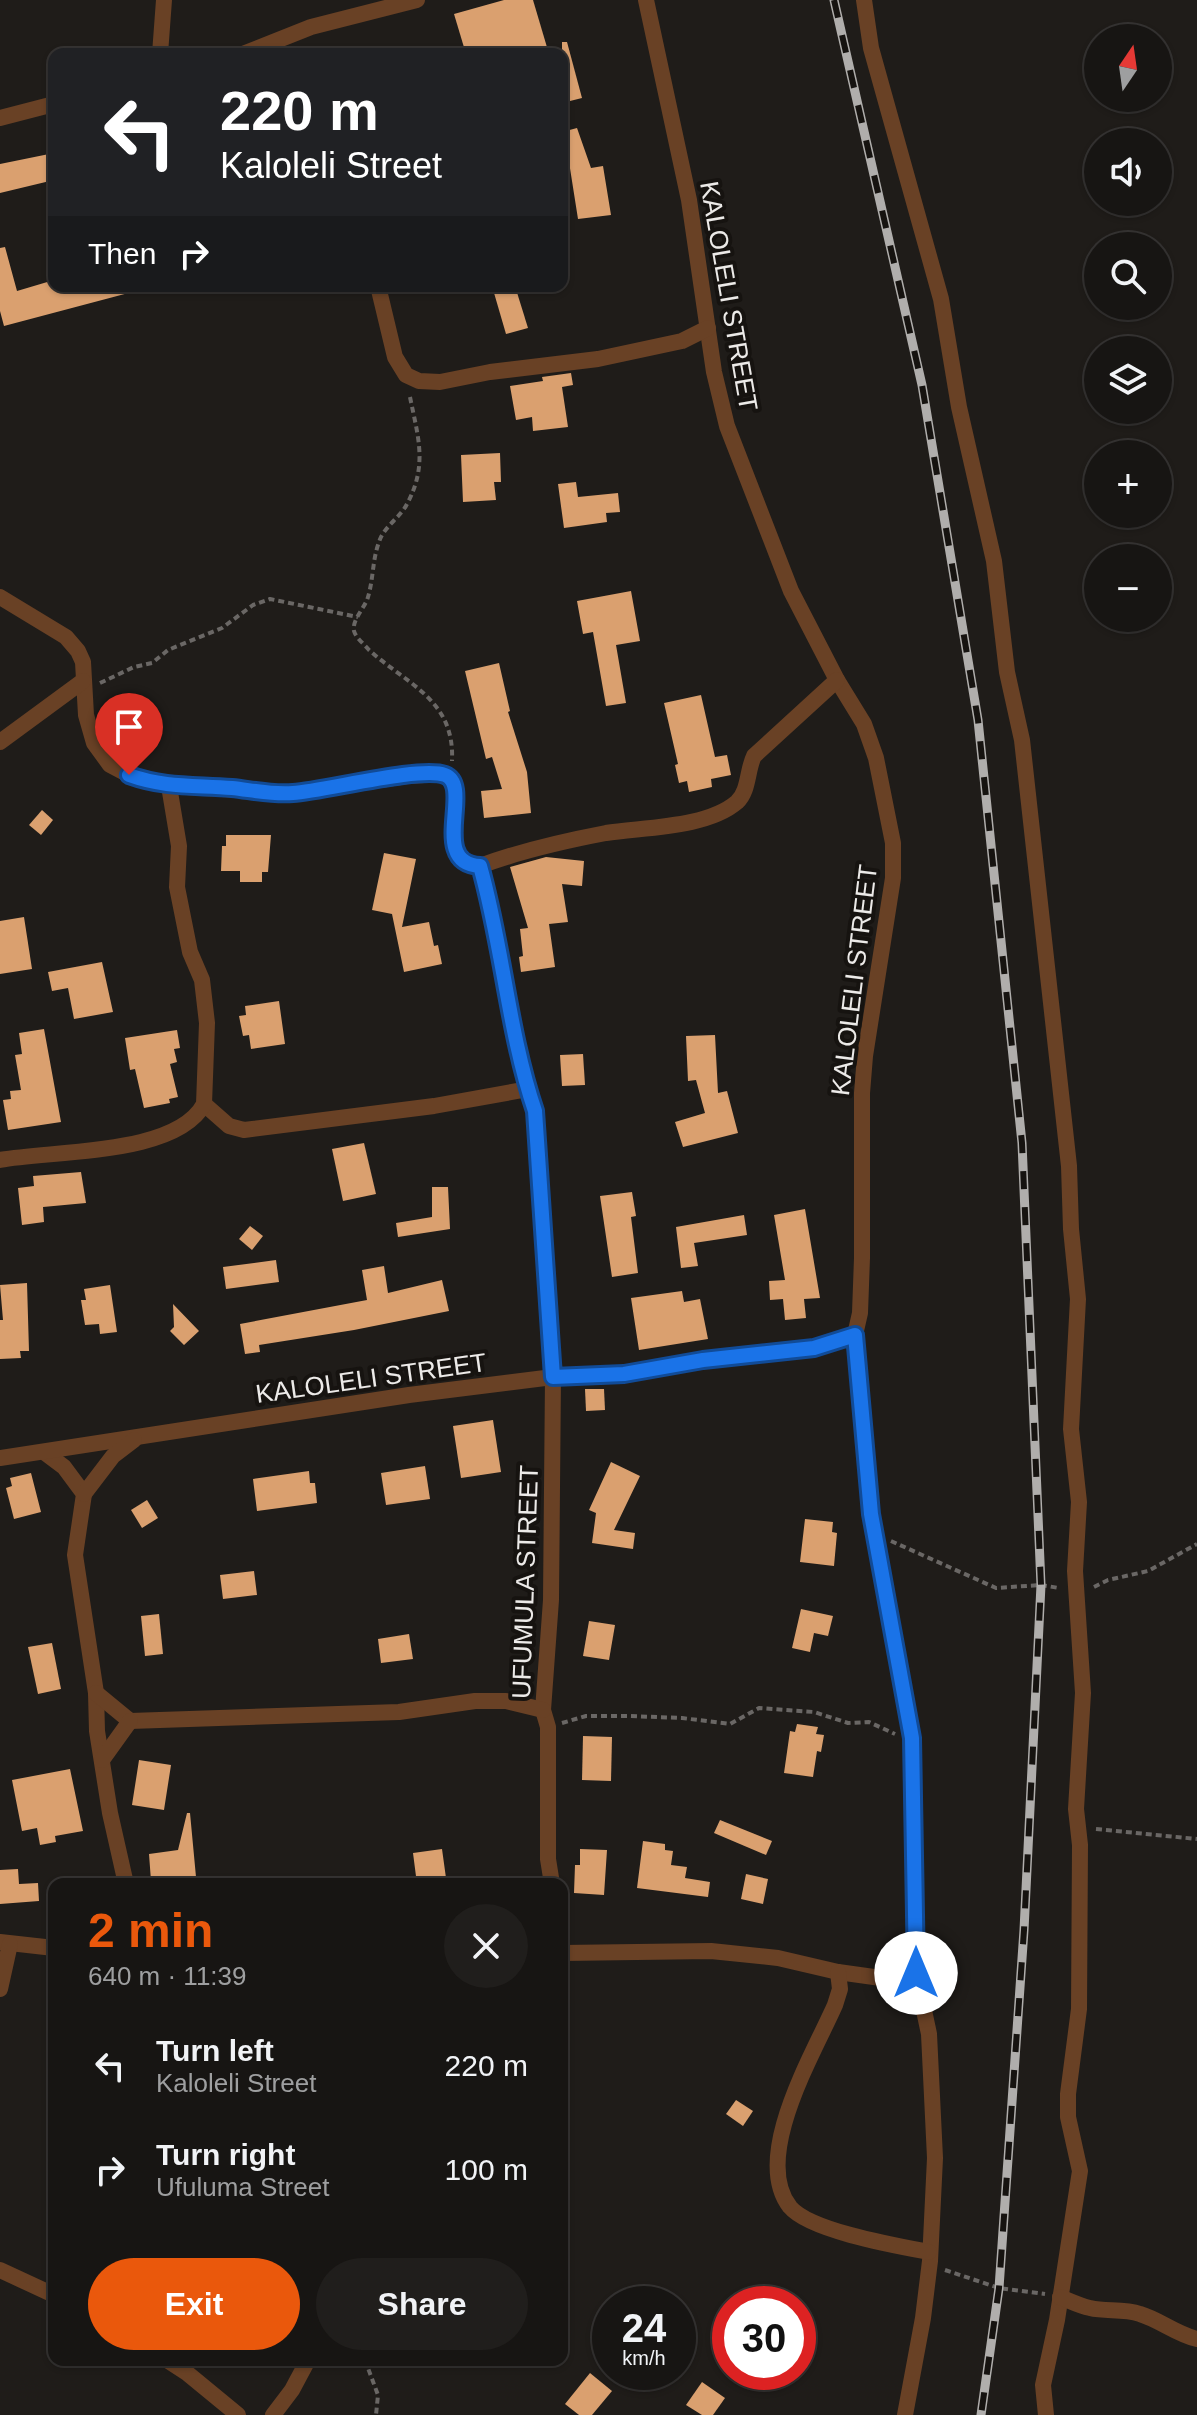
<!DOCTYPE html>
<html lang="en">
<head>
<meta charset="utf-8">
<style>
  :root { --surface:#171513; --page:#201e1c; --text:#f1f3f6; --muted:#9e9fa0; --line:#363433; --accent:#ea580c }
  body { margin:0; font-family:Arial,sans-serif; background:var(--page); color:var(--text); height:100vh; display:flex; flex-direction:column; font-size:30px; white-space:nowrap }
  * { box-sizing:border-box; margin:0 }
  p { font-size:26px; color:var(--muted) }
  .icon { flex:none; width:44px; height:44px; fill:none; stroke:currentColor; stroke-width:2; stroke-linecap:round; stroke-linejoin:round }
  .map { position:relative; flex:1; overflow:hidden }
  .drawer { position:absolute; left:48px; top:1878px; width:520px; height:488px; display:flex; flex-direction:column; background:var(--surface); border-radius:16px; box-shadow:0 2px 6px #0004,0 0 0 2px var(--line) }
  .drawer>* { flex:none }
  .hud { position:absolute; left:48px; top:48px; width:520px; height:244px; border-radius:16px; box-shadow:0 2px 6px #0004,0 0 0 2px var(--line); background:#202124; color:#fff; overflow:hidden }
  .needle { width:52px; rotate:13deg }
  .tools { position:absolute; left:1084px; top:24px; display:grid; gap:16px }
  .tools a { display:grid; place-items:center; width:88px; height:88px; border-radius:50%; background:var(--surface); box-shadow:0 2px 6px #0004,0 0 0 2px var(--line); font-size:40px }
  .speed { position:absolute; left:592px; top:2286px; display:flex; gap:16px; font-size:40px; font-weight:700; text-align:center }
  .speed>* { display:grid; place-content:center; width:104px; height:104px; border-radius:50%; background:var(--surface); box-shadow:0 2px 6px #0004,0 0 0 2px var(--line); line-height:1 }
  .speed small { font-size:20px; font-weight:400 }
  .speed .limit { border:12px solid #d22; background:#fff; color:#111 }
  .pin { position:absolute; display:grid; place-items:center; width:68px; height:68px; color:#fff; margin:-82px -34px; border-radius:50% 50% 50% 0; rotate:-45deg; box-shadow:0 0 8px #0007 }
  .pin .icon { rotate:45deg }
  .me { position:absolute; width:88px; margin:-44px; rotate:0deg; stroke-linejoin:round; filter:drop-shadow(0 0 6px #0008) }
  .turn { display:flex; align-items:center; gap:28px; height:168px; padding:0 40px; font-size:36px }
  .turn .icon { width:104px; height:104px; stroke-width:2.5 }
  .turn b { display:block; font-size:56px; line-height:68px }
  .then { display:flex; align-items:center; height:76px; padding:0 40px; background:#0003; gap:16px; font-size:30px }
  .round { display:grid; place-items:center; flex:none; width:84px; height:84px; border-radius:42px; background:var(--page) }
  .headline { display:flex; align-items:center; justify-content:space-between; height:136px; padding:0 40px }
  h1 { font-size:48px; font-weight:700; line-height:60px; color:var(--accent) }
  .primary-button { display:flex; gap:16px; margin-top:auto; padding:16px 40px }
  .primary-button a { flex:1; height:92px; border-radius:48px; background:var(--accent); color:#fff; font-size:32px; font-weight:700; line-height:92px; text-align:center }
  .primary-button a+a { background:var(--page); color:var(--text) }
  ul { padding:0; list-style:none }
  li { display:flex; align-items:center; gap:24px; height:104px; padding:0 40px }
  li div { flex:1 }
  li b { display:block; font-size:30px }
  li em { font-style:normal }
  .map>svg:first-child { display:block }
</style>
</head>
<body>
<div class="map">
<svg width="1197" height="2415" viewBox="0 0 1197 2415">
  <rect width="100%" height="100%" fill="#1f1c19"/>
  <g fill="#daa06f">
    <polygon points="504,0 533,0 549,54 466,54 454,14"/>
    <polygon points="562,42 567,42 582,98 562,103"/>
    <polygon points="577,128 591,168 603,166 611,215 578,219 569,162 562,165 562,132"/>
    <polygon points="54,153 54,180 0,193 0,164"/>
    <polygon points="5,247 17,291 54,280 54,286 135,286 136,291 4,326 0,311 0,248"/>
    <polygon points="492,286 515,286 528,328 506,334"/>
    <polygon points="571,373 573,385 562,387 568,427 533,431 532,417 516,420 510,386 543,381 542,377"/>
    <polygon points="500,453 501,482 494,482 496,500 463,502 461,455"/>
    <polygon points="576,482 578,497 618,493 620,512 606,513 607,522 564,528 558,484"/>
    <polygon points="631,591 640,641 616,645 626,703 606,706 593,632 583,634 577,601"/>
    <polygon points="499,663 510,711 508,712 527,772 531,813 484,818 481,791 502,789 492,757 486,759 465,671"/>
    <polygon points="701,695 715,757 727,755 731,775 711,779 712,787 689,792 687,781 679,783 675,765 678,764 664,703"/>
    <polygon points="42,810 53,820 41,835 29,825"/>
    <polygon points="226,835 271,835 268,872 262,872 262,882 240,882 240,871 221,871 222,846 226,846"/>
    <polygon points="384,853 416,859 402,927 429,922 434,946 438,945 442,964 404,972 392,914 372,910"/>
    <polygon points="546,857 584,861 582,886 562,884 568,922 549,924 555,967 521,972 519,957 523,956 520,929 528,928 510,867"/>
    <polygon points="24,917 32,969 0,974 0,921"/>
    <polygon points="102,962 113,1012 74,1019 68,988 52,991 48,972"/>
    <polygon points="279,1001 285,1044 251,1049 249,1035 243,1036 239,1016 246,1015 245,1006"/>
    <polygon points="44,1029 61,1122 8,1130 3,1100 11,1099 10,1091 21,1090 15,1055 22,1054 19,1033"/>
    <polygon points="177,1030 180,1048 174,1049 177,1062 170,1064 178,1097 169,1099 170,1103 144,1108 135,1069 130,1070 125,1038"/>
    <polygon points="715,1035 718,1093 727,1091 738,1133 683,1147 675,1122 705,1113 696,1080 688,1081 686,1036"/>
    <polygon points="583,1054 585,1085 562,1086 560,1055"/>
    <polygon points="364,1143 376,1194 343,1201 332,1149"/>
    <polygon points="81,1172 86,1203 43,1207 44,1222 22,1225 18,1188 34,1186 33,1176"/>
    <polygon points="432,1187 448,1187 450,1229 398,1237 396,1223 432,1217"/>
    <polygon points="632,1192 636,1216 631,1217 638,1273 612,1277 600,1196"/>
    <polygon points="805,1209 820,1298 804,1299 806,1318 785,1320 783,1299 770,1300 769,1281 785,1280 774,1215"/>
    <polygon points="744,1215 747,1235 694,1243 698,1266 681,1268 676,1227"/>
    <polygon points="250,1226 263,1236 252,1250 239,1239"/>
    <polygon points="276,1260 279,1282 226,1289 223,1267"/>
    <polygon points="384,1266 388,1293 442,1280 449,1311 354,1330 259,1345 260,1352 245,1354 240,1324 367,1300 362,1270"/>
    <polygon points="27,1283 29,1351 20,1351 21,1358 0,1359 0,1320 3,1320 0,1285"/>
    <polygon points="110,1285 117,1332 100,1334 99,1324 85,1325 81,1300 86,1300 84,1289"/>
    <polygon points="682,1291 684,1302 700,1299 708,1339 639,1350 631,1298"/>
    <polygon points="173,1304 199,1331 184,1345 170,1331 174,1327"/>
    <polygon points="585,1389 604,1389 605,1410 586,1411"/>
    <polygon points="493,1420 501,1472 461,1478 453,1426"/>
    <polygon points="611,1462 640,1476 614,1530 635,1533 633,1549 592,1543 596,1513 589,1510"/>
    <polygon points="425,1466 430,1499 386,1505 381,1473"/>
    <polygon points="309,1471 310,1483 315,1483 317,1503 257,1511 253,1479"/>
    <polygon points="31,1473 41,1512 14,1519 6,1488 12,1486 10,1478"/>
    <polygon points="147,1500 158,1518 142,1528 131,1510"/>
    <polygon points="805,1519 833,1522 832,1532 837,1533 834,1566 800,1562"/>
    <polygon points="254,1571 257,1595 223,1599 220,1575"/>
    <polygon points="801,1609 833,1616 828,1636 814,1633 810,1652 792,1648"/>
    <polygon points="159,1614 163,1654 145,1656 141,1616"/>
    <polygon points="589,1621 615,1625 609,1660 583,1656"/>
    <polygon points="409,1634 413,1659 381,1663 378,1639"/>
    <polygon points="52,1643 61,1689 38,1694 28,1647"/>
    <polygon points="797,1724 818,1727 816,1734 824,1735 821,1752 817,1751 813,1777 784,1773 790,1731 795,1732"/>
    <polygon points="583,1736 612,1737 611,1781 582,1780"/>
    <polygon points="139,1760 171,1765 164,1810 132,1805"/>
    <polygon points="70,1769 83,1831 55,1836 56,1842 40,1845 37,1828 22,1831 12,1780"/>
    <polygon points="187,1813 190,1813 196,1877 151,1881 149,1854 178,1850"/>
    <polygon points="720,1820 772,1841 766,1855 714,1833"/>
    <polygon points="643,1841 665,1844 665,1850 673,1851 671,1865 687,1867 685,1878 710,1882 708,1897 637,1888"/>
    <polygon points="442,1849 446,1878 438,1879 438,1884 417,1884 413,1853"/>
    <polygon points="580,1849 607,1850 604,1895 574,1893 575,1865 580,1865"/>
    <polygon points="18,1869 19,1884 38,1883 39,1901 0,1904 0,1870"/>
    <polygon points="746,1874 768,1879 763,1904 741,1899"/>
    <polygon points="736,2100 753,2111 743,2126 726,2114"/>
    <polygon points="590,2373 612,2391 592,2415 579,2415 565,2404"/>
    <polygon points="702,2382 725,2398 713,2415 702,2415 686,2405"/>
  </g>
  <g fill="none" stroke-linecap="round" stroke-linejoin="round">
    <g stroke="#6a6765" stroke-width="4" stroke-dasharray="6 4" stroke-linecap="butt">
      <path d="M410,397C418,437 428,465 407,504C401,516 387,525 381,537C372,557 374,577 368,597C365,608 352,619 354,631C356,638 364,644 369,650C408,685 455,700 452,761"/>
      <polyline points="100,683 134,667 152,663 168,650 222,628 253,605 270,599 358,617"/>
      <polyline points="891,1541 996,1588 1041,1585 1059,1588"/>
      <polyline points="1094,1587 1108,1580 1148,1571 1197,1544"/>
      <polyline points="562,1723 586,1716 629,1716 682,1718 730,1724 759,1708 814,1712 848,1723 869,1722 895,1734"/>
      <polyline points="1096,1829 1197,1839"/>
      <polyline points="945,2270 999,2288 1045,2294"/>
      <polyline points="365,2360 378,2395 376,2415"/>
    </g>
    <g stroke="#694125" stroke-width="16">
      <polyline points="646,0 689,200 714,372 727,426 791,591 837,680 864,724 876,758 893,843 893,878 865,1056 862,1093 862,1258 860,1313 855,1335 871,1514 912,1738 916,1973 929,2034 935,2158 930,2261 923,2318 905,2415"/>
      <polyline points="864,0 871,48 941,299 959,407 994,561 1007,672 1022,740 1069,1166 1071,1229 1078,1299 1071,1429 1079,1502 1075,1571 1083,1693 1076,1809 1080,1845 1079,2009 1068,2094 1068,2117 1080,2171 1057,2320 1043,2385 1046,2415"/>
      <polyline points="160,54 164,0"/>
      <polyline points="243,54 311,27 417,0"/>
      <polyline points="0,118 54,104"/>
      <polyline points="378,286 395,357 406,375 419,381 440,382 490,372 598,359 682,341 708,328"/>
      <path d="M0,597L66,637L78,651L83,662L86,715L94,743L110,765L129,775L169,786L292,793L407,776L442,774L453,782C460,808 439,863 480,866C504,947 508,1031 535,1111L553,1377L551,1600L543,1710L548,1727V1859L552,1884"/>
      <polyline points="0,742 83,681"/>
      <path d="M480,866C520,851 564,841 606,833C644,827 707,828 737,802C749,791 747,770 754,756L837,680"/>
      <polyline points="204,1104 229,1126 244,1130 434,1106 528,1089"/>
      <path d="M0,1160C53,1150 176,1156 204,1104L207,1023L202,980L190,952L177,887L179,846L169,786"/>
      <polyline points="44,1452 64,1467 84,1494 75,1555 96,1693 97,1731 110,1813 126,1884"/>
      <polyline points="0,1458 409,1395 553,1377 624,1374 703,1360 814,1348 855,1335"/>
      <polyline points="84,1494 113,1456 134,1440"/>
      <polyline points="96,1693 130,1721 399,1712 475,1701 506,1701 543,1710"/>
      <polyline points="102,1760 130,1721"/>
      <polyline points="0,1942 54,1948"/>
      <polyline points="562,1953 711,1951 778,1958 838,1972 881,1978 916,1973"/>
      <path d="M838,1972L840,1989L835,2005C814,2053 751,2157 790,2207C810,2231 897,2246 929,2252"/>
      <polyline points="0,1989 10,1944"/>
      <polyline points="0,2270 54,2295"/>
      <path d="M1060,2297C1070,2301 1080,2306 1090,2308C1106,2312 1123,2308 1140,2314C1160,2320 1176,2334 1197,2339"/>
      <polyline points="167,2360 187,2373 238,2415"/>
      <polyline points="273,2415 292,2390 308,2360"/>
    </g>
    <defs>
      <polyline id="rail" points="834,0 922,385 978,720 1022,1143 1041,1585 1024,1930 999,2288 981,2415"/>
    </defs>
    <use href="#rail" stroke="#b0aeac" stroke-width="9"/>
    <use href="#rail" stroke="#161310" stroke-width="6" stroke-dasharray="18" stroke-linecap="butt"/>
  </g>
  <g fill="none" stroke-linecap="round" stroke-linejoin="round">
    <defs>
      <path id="route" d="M129,775C165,788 195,785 232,788C251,790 273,795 293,793C325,791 420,766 445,775C474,786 428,863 480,866C503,947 508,1031 535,1111L553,1377L624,1374L703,1360L814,1348L855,1335L871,1514L912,1738L916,1973"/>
    </defs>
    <use href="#route" stroke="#114b97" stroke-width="20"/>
    <use href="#route" stroke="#1a73e8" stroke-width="14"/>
  </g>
  <g text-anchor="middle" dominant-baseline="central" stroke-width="8" stroke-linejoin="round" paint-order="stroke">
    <g font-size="26" fill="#eceae8" stroke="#161310">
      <text transform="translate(729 296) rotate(80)">KALOLELI STREET</text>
      <text transform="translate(854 980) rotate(-83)">KALOLELI STREET</text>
      <text transform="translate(371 1378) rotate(-8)">KALOLELI STREET</text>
      <text transform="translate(525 1582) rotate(-88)">UFUMULA STREET</text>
    </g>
  </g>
</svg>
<div class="tools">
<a><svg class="needle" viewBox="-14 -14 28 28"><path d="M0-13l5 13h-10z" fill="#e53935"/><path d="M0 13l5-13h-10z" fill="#9e9fa0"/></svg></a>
<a><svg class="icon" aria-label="sound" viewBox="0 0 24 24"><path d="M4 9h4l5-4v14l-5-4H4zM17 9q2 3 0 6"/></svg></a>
<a><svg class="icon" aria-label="search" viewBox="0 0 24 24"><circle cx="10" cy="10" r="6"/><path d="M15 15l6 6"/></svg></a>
<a><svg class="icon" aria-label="layers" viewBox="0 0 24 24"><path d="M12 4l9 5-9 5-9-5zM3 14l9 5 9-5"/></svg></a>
<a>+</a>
<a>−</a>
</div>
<div class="speed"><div>24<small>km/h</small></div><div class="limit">30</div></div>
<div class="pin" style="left:129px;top:775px;background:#d93025"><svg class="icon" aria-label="arrive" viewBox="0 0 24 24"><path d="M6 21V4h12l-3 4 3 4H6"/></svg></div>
<svg class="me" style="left:916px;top:1973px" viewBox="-20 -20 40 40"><circle r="19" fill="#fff"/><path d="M0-13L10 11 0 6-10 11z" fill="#1a73e8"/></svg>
<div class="hud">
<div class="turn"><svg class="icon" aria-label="left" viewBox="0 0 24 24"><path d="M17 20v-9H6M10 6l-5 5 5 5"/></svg><div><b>220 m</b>Kaloleli Street</div></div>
<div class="then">Then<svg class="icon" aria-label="right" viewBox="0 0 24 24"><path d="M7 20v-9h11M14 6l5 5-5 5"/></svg></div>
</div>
<section class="drawer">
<div class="headline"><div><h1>2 min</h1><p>640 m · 11:39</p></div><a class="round"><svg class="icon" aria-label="close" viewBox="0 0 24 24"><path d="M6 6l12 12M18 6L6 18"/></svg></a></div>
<ul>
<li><svg class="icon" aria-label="left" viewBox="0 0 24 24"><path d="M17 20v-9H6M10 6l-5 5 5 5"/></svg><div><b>Turn left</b><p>Kaloleli Street</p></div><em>220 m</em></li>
<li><svg class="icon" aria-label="right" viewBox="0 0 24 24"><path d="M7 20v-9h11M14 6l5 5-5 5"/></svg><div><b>Turn right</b><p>Ufuluma Street</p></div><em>100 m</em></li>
</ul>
<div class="primary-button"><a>Exit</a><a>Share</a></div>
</section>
</div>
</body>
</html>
